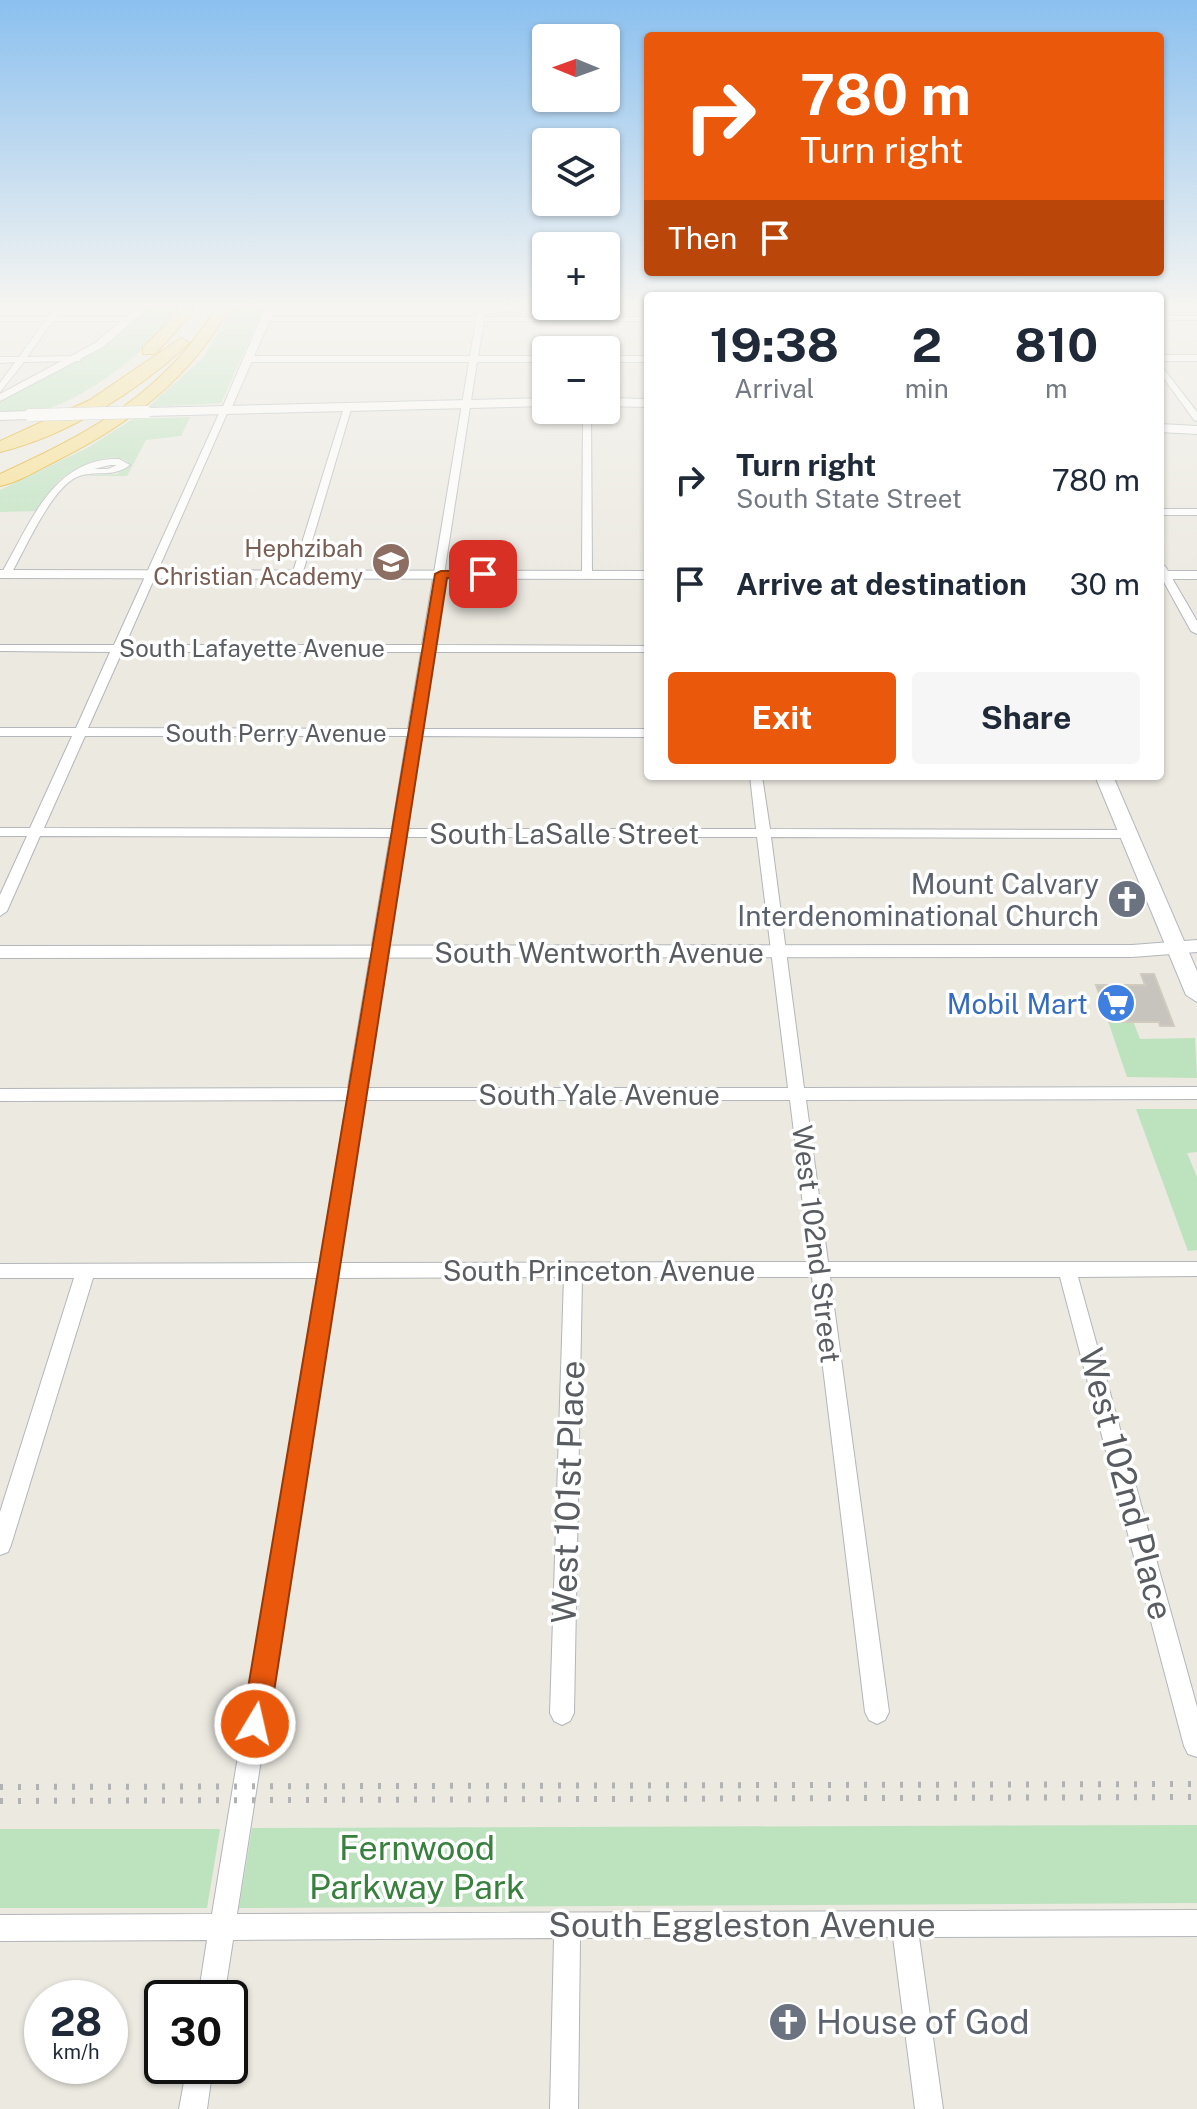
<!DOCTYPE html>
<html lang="en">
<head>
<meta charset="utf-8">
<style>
  :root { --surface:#fff; --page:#f6f6f7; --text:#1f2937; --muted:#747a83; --accent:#ea580c }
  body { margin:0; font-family:"Public Sans",sans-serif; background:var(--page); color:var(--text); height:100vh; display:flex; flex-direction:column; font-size:30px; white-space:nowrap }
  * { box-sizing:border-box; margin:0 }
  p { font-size:26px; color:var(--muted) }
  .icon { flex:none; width:44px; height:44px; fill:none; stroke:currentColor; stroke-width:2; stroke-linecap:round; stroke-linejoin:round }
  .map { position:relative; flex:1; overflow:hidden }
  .sheet { position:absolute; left:644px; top:292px; width:520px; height:488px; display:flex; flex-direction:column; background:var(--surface); border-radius:8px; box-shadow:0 2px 6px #0004 }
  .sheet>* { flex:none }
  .banner { position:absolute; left:644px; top:32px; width:520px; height:244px; border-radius:8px; box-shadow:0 2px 6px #0004; background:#ea580c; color:#fff; overflow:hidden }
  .needle { width:52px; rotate:271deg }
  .fabs { position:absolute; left:532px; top:24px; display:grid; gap:16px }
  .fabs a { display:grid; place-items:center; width:88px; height:88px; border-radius:8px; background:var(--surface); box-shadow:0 2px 6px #0004; font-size:40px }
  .speed { position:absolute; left:24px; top:1980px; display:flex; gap:16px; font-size:40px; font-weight:700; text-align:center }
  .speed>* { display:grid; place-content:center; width:104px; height:104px; border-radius:50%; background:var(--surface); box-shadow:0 2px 6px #0004; line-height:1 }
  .speed small { font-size:20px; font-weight:400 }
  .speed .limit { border:4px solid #111; border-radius:12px; background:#fff; color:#111 }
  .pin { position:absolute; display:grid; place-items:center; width:68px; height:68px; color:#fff; margin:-34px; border-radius:16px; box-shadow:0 4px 12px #0006 }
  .me { position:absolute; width:88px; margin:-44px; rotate:9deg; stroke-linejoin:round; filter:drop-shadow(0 0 6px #0008) }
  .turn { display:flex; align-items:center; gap:28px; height:168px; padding:0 24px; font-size:36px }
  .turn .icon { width:104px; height:104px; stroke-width:2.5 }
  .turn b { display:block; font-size:56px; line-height:68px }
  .then { display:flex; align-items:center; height:76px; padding:0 24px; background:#0003; gap:16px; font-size:30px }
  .eta { display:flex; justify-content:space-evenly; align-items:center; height:136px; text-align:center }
  .eta b { font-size:48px; font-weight:700; line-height:56px }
  .button { display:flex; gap:16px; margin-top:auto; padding:16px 24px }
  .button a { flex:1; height:92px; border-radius:8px; background:var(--accent); color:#fff; font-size:32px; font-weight:700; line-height:92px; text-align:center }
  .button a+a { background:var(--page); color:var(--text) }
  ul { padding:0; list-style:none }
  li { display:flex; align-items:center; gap:24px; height:104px; padding:0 24px }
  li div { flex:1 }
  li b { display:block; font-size:30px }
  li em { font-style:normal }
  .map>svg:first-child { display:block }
</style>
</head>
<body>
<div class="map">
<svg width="1197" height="2109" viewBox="0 0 1197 2109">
  <rect width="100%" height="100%" fill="#ebe9e0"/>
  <polygon fill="#dbd8ce" points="492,306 648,306 648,315 491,315"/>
  <g fill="#bde2be">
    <path d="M151,306H184C159,342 89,397 47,409C40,412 10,413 0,413V402L104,346Z"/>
    <polygon points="235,306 265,306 221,403 148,407 203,358"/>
    <path d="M190,417L181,436L146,440L127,476H80L117,474L130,464C115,447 69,469 56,484C49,491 44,502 39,511L0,512V490L87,448L133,419Z"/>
    <polygon points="1108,1021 1133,1021 1140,1039 1195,1038 1197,1078 1127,1077"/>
    <polygon points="1136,1109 1197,1109 1197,1152 1187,1153 1197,1177 1197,1250 1188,1251"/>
    <polygon points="1197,1825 1197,1903 239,1908 252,1828"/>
    <polygon points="0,1829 220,1829 207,1908 0,1908"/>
  </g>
  <polygon fill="#c6c4bd" stroke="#cfcbbf" stroke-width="2" points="1141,974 1154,974 1174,1026 1160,1026 1159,1022 1109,1022 1096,985 1145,985"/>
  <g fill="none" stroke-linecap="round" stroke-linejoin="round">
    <defs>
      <g id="minor">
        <polygon points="56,306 64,306 56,317 132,317 136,319 132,321 53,321 27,357 77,356 81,359 80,361 24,362 0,392 0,383 15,362 0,363 0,357 19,357 45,321 0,321 0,317 48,317"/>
        <path d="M478,306H486L484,317H648V321H484L478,356H546V362H477L433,645L648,646V652H432L420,729H648V737L419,736L405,829H756L750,776H762L770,829L1129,830L1136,834L1129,838L771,837L804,1088L1197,1087V1099L806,1100L828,1262H1197V1276L1078,1277L1197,1707V1757L1188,1754L1184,1746L1060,1277H830L889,1712L885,1720L877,1724L869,1720L865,1712L812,1277H582L574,1713L570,1721L562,1725L554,1721L550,1713L564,1277L336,1278L237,1914L1197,1910V1936L919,1937L943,2109H915L893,1937L580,1938L578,2109H550L554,1938L233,1940L224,1998H198L207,1940L0,1941V1915L212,1914L317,1278H93L11,1545L8,1552L0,1555V1512L74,1278H0V1264L320,1263L347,1100L0,1101V1089L348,1088L390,837L40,836L7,911L0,916V895L27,836H0V828H30L72,736H0V728H76L110,652L0,651V645H114L221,409L225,406L229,409L125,645H422L469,362H247L243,359L247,356H470L476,321H265L261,319L265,317H476ZM122,652H421L408,729L88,728ZM85,736H407L392,829L44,828ZM404,837H757L788,1088H365ZM363,1100H790L810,1262L338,1263Z"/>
        <rect x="1160" y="316" width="37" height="4"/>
        <rect x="1160" y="355" width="37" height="6"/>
        <rect x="606" y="356" width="42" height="6"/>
        <polygon points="1160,364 1197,412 1197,421 1194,420 1160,373"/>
        <polygon points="345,404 352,406 302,575 293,577 292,575"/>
        <polygon points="583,410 591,410 592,575 587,578 582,575"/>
        <path d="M119,459L130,465C114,477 101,471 83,475C54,480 25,550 11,574L2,576L1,574C29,527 52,457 119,459ZM110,465H117L108,469H94Z"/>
        <rect x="1160" y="509" width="37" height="6"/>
        <polygon points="1160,563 1165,566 1197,621 1197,634 1191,631 1160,575"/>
        <polygon points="187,2066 213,2066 207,2109 179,2109"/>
      </g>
      <g id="tertiary">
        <polygon points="139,306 150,306 103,347 0,401 0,394 95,343"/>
        <polygon points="266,306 276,306 231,409 221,411"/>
        <polygon points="0,570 648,571 648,579 0,578"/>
        <rect x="1160" y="571" width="37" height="8"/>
        <polygon points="1197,940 1197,952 1132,957 0,958 0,946 1132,945"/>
      </g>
      <g id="secondary">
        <polygon points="546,398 546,406 146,416 140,412 146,408"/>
        <polygon points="606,398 648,399 648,407 606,406"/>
        <polygon points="0,412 30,411 36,415 30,419 0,420"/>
        <polygon points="1160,424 1197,426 1197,434 1160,432"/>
        <polygon points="1095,776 1113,776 1197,971 1197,1002 1186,995"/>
      </g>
      <g id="motorway">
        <polygon points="184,306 199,306 155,354 143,354 143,348"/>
        <path d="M217,306H231C190,379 130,424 56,461C38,470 19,482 0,486V474C90,433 165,393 217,306Z"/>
        <path d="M181,338L189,343L186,346C136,392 67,436 0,452V441L90,400Z"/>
      </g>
    </defs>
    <use href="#minor" stroke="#b3b6ba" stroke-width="2"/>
    <use href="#tertiary" stroke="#b3b6ba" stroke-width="2"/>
    <use href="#secondary" stroke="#b4b7bc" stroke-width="2"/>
    <use href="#motorway" stroke="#e0a40b" stroke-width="2"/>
    <use href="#minor" fill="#fff" fill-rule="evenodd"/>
    <use href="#tertiary" fill="#fff" fill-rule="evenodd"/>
    <use href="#secondary" fill="#fff" fill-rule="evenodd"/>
    <use href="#motorway" fill="#f7df8b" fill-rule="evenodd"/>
    <g stroke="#b1b2b2" stroke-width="6" stroke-dasharray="3 15" stroke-linecap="butt">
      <polyline points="0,1787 1197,1784"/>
      <polyline points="0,1801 1197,1797"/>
    </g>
    <defs>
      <polyline id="secondary-bridge" points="30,415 146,412"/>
    </defs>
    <use href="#secondary-bridge" stroke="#b4b7bc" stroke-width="13" stroke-linecap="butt"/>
    <use href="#secondary-bridge" stroke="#fff" stroke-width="12"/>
  </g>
  <linearGradient id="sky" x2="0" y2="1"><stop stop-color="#8bc0ef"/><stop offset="0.51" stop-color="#f6f5f1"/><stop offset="1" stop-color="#f6f5f1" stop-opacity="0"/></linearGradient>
  <rect width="1197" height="601" fill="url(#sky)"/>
  <polygon fill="#ea580c" stroke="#983908" stroke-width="2" points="483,571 488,572 488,577 447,578 269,1724 265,1733 255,1737 246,1733 242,1724 435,574 441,571"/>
  <defs>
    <symbol id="school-disc" viewBox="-11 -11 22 22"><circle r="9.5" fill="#8d6e63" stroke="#fff"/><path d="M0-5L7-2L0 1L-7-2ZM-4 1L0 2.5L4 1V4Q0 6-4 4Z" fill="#fff"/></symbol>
    <symbol id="church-disc" viewBox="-11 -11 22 22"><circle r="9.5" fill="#6b7280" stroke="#fff"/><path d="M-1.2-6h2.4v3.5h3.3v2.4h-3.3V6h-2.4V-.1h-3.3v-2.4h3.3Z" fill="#fff"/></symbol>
    <symbol id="supermarket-disc" viewBox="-11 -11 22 22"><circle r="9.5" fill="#3f7fe0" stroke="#fff"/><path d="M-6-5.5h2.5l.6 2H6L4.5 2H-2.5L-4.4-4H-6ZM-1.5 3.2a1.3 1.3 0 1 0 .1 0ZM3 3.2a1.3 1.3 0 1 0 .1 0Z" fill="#fff"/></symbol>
  </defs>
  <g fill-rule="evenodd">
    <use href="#school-disc" x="369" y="540" width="44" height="44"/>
    <use href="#church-disc" x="1105" y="877" width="44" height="44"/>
    <use href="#supermarket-disc" x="1094" y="981" width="44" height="44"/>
    <use href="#church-disc" x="766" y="2000" width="44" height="44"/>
  </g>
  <g text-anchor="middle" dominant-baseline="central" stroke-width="7" stroke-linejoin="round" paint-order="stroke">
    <g font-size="24" fill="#785e54" stroke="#fff" text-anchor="end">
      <text x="363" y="548">Hephzibah<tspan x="363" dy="28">Christian Academy</tspan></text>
    </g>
    <g font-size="24" fill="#595c60" stroke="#fff">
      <text x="252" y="648">South Lafayette Avenue</text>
      <text x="276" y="733">South Perry Avenue</text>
    </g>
    <g font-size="28" fill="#595c60" stroke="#fff">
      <text x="564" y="833">South LaSalle Street</text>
      <text x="599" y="952">South Wentworth Avenue</text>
      <text x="599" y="1094">South Yale Avenue</text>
      <text transform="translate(817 1244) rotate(83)">West 102nd Street</text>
      <text x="599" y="1270">South Princeton Avenue</text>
    </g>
    <g font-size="28" fill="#5b616d" stroke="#fff" text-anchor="end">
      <text x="1099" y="883">Mount Calvary<tspan x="1099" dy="32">Interdenominational Church</tspan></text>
    </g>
    <g font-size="28" fill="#366cbe" stroke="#fff" text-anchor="end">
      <text x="1088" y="1003">Mobil Mart</text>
    </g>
    <g font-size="34" fill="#595c60" stroke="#fff">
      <text transform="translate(1126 1484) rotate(75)">West 102nd Place</text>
      <text transform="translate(568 1492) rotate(-88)">West 101st Place</text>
      <text x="742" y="1925">South Eggleston Avenue</text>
    </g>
    <g font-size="34" fill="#38803d" stroke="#fff">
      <text x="417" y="1848">Fernwood<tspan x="417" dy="39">Parkway Park</tspan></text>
    </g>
    <g font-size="34" fill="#5b616d" stroke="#fff" text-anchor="start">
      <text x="816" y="2022">House of God</text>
    </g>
  </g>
</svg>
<div class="fabs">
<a><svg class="needle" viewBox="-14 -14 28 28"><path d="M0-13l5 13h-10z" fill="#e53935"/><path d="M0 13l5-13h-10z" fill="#747a83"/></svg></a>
<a><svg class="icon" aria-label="layers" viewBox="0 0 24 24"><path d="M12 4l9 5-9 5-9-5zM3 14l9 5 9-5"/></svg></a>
<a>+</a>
<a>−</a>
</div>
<div class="speed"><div>28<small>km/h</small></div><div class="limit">30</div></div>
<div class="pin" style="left:483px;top:574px;background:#d93025"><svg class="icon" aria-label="arrive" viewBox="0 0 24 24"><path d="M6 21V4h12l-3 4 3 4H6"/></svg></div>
<svg class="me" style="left:255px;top:1724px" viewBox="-20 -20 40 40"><circle r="17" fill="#ea580c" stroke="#fff" stroke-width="3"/><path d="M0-11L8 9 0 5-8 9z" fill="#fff"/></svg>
<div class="banner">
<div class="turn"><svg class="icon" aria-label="right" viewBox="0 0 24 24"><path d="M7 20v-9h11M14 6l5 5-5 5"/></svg><div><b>780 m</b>Turn right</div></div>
<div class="then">Then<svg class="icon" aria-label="arrive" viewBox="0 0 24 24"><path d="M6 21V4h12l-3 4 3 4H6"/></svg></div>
</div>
<section class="sheet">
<div class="eta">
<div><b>19:38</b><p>Arrival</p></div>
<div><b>2</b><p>min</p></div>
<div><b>810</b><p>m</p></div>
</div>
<ul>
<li><svg class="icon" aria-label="right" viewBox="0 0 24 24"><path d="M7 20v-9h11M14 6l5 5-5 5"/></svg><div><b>Turn right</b><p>South State Street</p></div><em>780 m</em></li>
<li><svg class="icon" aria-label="arrive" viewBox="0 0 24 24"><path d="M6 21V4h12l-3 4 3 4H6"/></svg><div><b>Arrive at destination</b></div><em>30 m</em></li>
</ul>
<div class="button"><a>Exit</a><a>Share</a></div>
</section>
</div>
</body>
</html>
